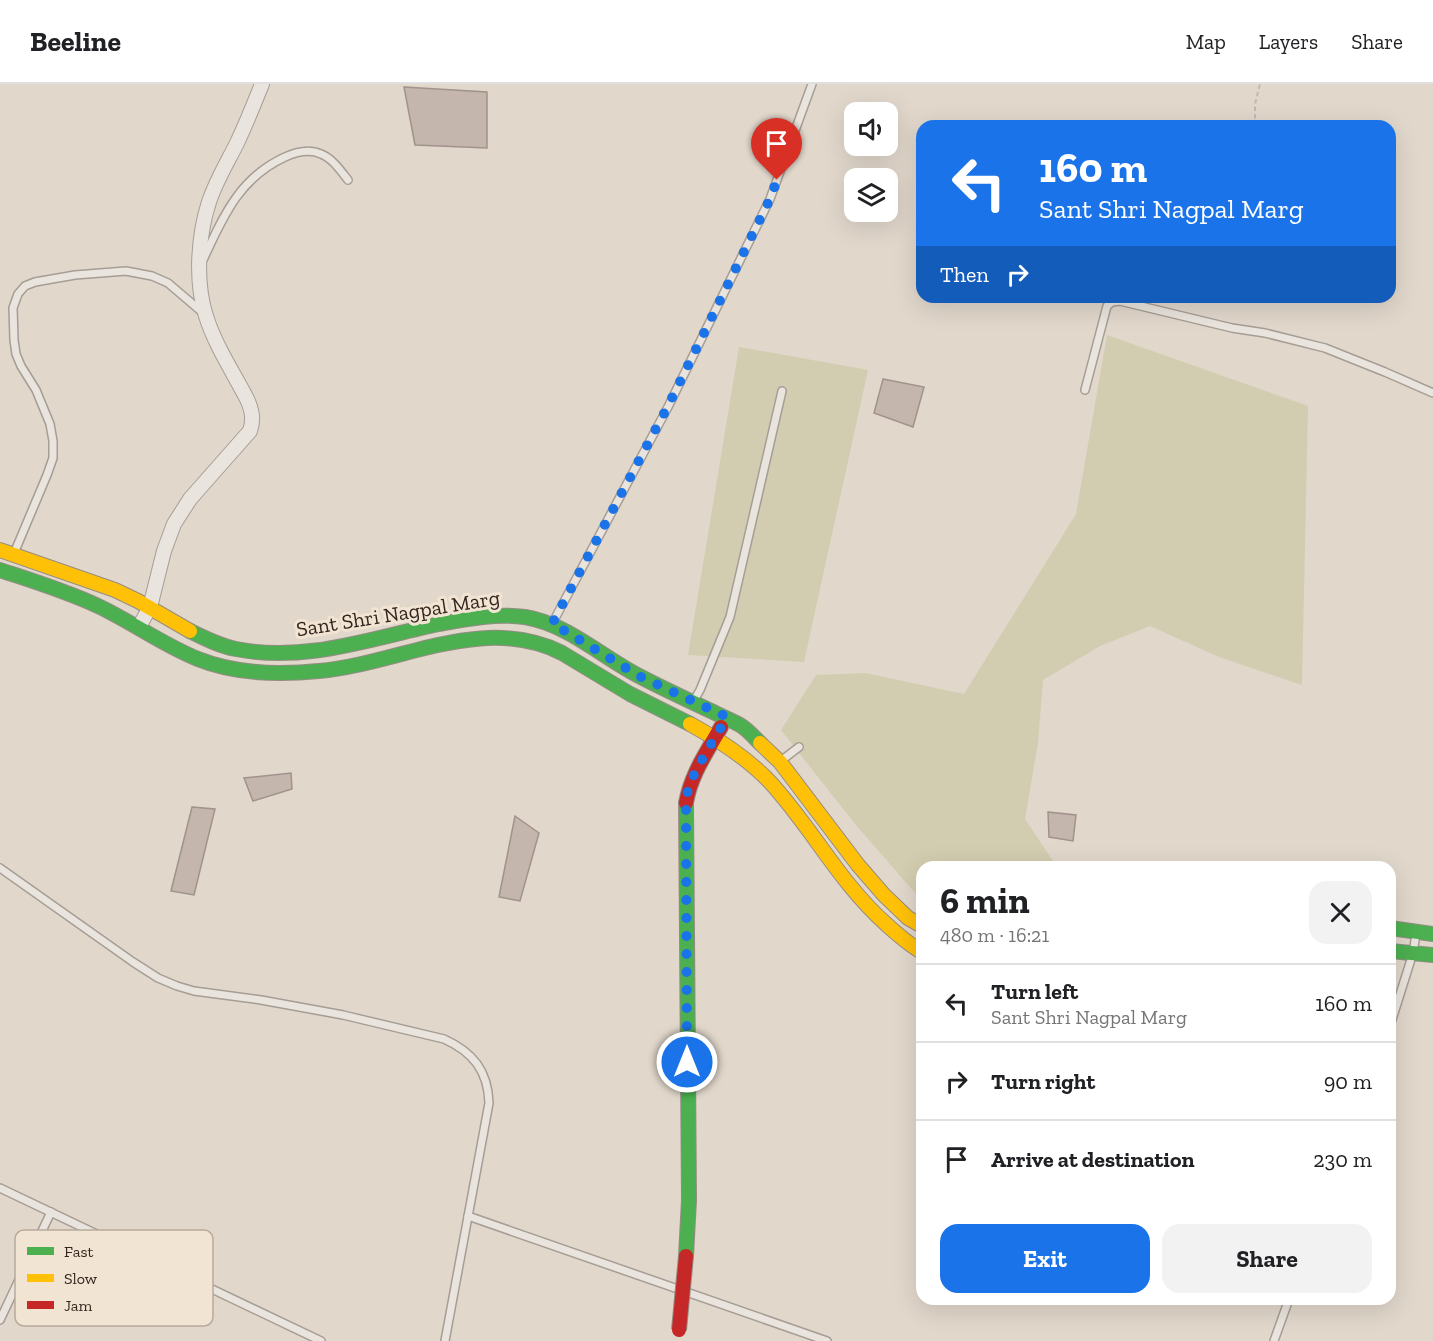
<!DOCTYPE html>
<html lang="en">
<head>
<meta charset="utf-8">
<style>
  :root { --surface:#fff; --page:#f2f2f2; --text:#202124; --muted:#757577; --line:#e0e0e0; --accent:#1a73e8 }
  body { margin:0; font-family:"Zilla Slab",serif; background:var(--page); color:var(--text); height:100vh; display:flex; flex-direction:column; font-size:22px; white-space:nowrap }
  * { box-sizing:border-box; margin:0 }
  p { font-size:20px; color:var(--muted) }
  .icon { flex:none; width:33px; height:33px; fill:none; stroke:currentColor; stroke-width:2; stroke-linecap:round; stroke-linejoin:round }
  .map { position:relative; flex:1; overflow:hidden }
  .sheet { position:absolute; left:916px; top:777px; width:480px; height:444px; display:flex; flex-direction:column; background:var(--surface); border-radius:18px; box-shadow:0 6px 24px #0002 }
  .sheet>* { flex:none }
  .guide { position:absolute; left:916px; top:36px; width:480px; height:183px; border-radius:18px; box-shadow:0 6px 24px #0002; background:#1a73e8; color:#fff; overflow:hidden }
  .buttons { position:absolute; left:844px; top:18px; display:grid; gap:12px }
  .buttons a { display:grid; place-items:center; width:54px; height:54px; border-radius:12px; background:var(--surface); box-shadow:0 6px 24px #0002; font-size:30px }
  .pin { position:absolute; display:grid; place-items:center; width:51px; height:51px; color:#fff; margin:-62px -26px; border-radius:50% 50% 50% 0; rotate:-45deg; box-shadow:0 0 6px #0007 }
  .pin .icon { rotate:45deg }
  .me { position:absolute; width:66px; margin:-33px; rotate:0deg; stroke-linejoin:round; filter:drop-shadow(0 0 4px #0008) }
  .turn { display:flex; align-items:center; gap:21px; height:126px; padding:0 24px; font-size:27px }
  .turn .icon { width:78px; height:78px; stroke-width:2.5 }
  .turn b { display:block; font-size:42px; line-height:51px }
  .then { display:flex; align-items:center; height:57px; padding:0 24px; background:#0003; gap:12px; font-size:22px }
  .round { display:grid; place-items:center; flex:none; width:63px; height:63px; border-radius:18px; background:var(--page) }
  .summary { display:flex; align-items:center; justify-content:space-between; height:102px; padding:0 24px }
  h1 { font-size:36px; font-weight:700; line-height:45px }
  .action { display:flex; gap:12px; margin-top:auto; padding:12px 24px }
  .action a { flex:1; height:69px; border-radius:18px; background:var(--accent); color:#fff; font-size:24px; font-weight:700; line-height:69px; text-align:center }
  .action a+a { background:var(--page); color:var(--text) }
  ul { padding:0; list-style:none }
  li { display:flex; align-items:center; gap:18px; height:78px; padding:0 24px; border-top:2px solid var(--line) }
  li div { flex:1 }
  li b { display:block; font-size:22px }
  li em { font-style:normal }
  header { display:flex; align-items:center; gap:36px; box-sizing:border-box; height:84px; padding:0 30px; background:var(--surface); border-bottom:2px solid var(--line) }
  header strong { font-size:28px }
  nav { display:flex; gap:33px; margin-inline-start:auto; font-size:21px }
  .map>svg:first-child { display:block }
</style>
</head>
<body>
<header>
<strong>Beeline</strong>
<nav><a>Map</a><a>Layers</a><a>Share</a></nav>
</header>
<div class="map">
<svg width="1433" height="1257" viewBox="0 0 1433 1257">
  <rect width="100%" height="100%" fill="#e1d7cb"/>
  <g fill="#d2cdb0">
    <polygon points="1107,251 1308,322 1302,601 1219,573 1150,542 1100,562 1043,596 1038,659 1025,735 1057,783 922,783 922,817 855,740 781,646 816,591 865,589 964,610 1076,430"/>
    <polygon points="739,263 868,286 804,578 688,571"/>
  </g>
  <g fill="#c4b5ad" stroke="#a0938b" stroke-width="1.5">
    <polygon points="404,3 487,8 487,64 415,61"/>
    <polygon points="883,295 924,303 913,343 874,329"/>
    <polygon points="291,689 292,705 253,717 244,694"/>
    <polygon points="192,723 215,725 194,811 171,807"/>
    <polygon points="1048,728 1076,731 1073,757 1049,753"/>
    <polygon points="515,732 539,749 520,817 499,813"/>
  </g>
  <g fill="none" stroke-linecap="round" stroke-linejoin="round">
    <defs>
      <g id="lane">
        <path d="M203,176C223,133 239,94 285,73C296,68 310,65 321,70C332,74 341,87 348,96"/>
        <polyline points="1085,306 1107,222 1112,218 1120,217 1232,244 1265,249 1325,264 1385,288 1433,309"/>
        <polyline points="15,467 47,391 53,374 53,357 50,340 36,306 21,282 16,270 14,256 13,224 18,210 25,202 35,198 75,191 126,187 152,192 168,199 202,228"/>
        <polyline points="552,540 668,323 770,115 812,0"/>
        <polyline points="693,618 700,606 730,533 782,307"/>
        <polyline points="782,676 799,663"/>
        <path d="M0,784L133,878L158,894L177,902L194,907L261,916L343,931L444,955C473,968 488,987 489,1019L445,1257"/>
        <polyline points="1390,942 1413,869 1416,850"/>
        <polyline points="0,1104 321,1257"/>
        <polyline points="468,1132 827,1257"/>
        <polyline points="0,1236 51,1128"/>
        <polyline points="1274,1257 1289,1215"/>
      </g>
      <path id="street" d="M139,543L150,523L164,467L174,440L190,415L250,347C254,335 252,326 247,315C233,288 215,261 206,232C195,198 198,152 209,118C216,97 227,79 237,59C246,40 254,20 262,0"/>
      <g id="fast">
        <path d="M0,486C33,497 66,507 98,522C132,538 163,561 198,575C235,590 279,591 319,587C399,580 483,529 562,569L630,610L690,640"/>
        <path d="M190,547C204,554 220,562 236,565C305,579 372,554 439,540C466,535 496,529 525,533C568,540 603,574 641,593C664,605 688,616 711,627C721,632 731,636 740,641C747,645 754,653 760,659"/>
        <polyline points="1390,844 1433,850"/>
        <polyline points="1390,867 1433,871"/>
        <polyline points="686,1172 689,1116 686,719"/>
      </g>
      <g id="slow">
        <polyline points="0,466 115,506 138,517 190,547"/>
        <path d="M690,640C719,656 746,673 769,697C811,742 838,797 886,840C897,850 908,860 922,868"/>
        <polyline points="760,659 780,678 858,781 884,811 908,834 922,842"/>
      </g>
      <path id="jam" d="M686,719C691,690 707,668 721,643"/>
    </defs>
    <use href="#lane" stroke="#a69d95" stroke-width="10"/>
    <use href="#street" stroke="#a69d95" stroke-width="16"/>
    <use href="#fast" stroke="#958c85" stroke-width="16"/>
    <use href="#slow" stroke="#958c85" stroke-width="16"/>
    <use href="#jam" stroke="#958c85" stroke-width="16"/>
    <polyline stroke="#c1bab4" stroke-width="2" stroke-dasharray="4.5 3" stroke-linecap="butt" points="1255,42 1255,20 1260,0"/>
    <use href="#lane" stroke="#e9e4dd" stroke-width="7"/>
    <use href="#street" stroke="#e9e4dd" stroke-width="14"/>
    <use href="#fast" stroke="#4caf50" stroke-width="14"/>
    <use href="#slow" stroke="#ffc107" stroke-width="14"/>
    <use href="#jam" stroke="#c62828" stroke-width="14"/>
    <defs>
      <polyline id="jam-bridge" points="679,1246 686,1172"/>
    </defs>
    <use href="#jam-bridge" stroke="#958c85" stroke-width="16" stroke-linecap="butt"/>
    <use href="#jam-bridge" stroke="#c62828" stroke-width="14"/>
  </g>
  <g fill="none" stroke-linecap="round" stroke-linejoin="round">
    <polyline stroke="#1a73e8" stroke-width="10" stroke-dasharray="0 18" points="687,978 686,722 688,704 697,684 727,633 639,592 565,547 552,540 668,322 770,115 777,96"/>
  </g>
  <g text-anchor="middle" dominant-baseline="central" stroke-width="6" stroke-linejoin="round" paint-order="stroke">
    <g font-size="21" fill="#32251e" stroke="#f1e4d2">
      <text transform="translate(398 529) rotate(-9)">Sant Shri Nagpal Marg</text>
    </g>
  </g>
  <rect x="15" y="1146" width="198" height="96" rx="9" fill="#f1e4d2" stroke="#b8ab9c" stroke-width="1.5"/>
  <rect x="27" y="1163" width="27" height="8" fill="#4caf50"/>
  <rect x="27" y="1190" width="27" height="8" fill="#ffc107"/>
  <rect x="27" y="1217" width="27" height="8" fill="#c62828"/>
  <g font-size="16" fill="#32251e">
    <text x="64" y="1173">Fast</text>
    <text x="64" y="1200">Slow</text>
    <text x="64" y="1227">Jam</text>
  </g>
</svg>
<div class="buttons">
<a><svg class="icon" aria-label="sound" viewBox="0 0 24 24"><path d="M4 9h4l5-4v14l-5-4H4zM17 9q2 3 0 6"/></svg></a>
<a><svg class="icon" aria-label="layers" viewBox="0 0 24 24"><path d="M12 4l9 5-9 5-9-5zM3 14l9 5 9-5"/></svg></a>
</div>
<div class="pin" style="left:777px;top:96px;background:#d93025"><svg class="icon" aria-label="arrive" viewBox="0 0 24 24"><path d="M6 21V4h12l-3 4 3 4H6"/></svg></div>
<svg class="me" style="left:687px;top:978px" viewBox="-20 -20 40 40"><circle r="17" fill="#1a73e8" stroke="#fff" stroke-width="3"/><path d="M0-11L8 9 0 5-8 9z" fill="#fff"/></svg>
<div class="guide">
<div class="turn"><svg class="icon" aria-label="left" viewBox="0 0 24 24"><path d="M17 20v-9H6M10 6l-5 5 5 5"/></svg><div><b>160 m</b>Sant Shri Nagpal Marg</div></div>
<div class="then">Then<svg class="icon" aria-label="right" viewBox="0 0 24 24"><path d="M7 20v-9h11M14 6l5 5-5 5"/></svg></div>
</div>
<section class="sheet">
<div class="summary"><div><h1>6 min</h1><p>480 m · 16:21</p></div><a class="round"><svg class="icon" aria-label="close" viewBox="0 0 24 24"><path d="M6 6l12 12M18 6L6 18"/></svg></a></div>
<ul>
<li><svg class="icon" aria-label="left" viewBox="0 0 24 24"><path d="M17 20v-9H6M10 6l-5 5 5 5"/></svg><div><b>Turn left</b><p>Sant Shri Nagpal Marg</p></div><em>160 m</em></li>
<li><svg class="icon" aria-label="right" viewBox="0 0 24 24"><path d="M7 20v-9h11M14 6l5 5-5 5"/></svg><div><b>Turn right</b></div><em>90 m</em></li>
<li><svg class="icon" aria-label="arrive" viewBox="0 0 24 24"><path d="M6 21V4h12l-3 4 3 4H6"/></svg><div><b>Arrive at destination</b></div><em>230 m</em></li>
</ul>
<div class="action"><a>Exit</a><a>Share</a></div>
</section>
</div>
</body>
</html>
